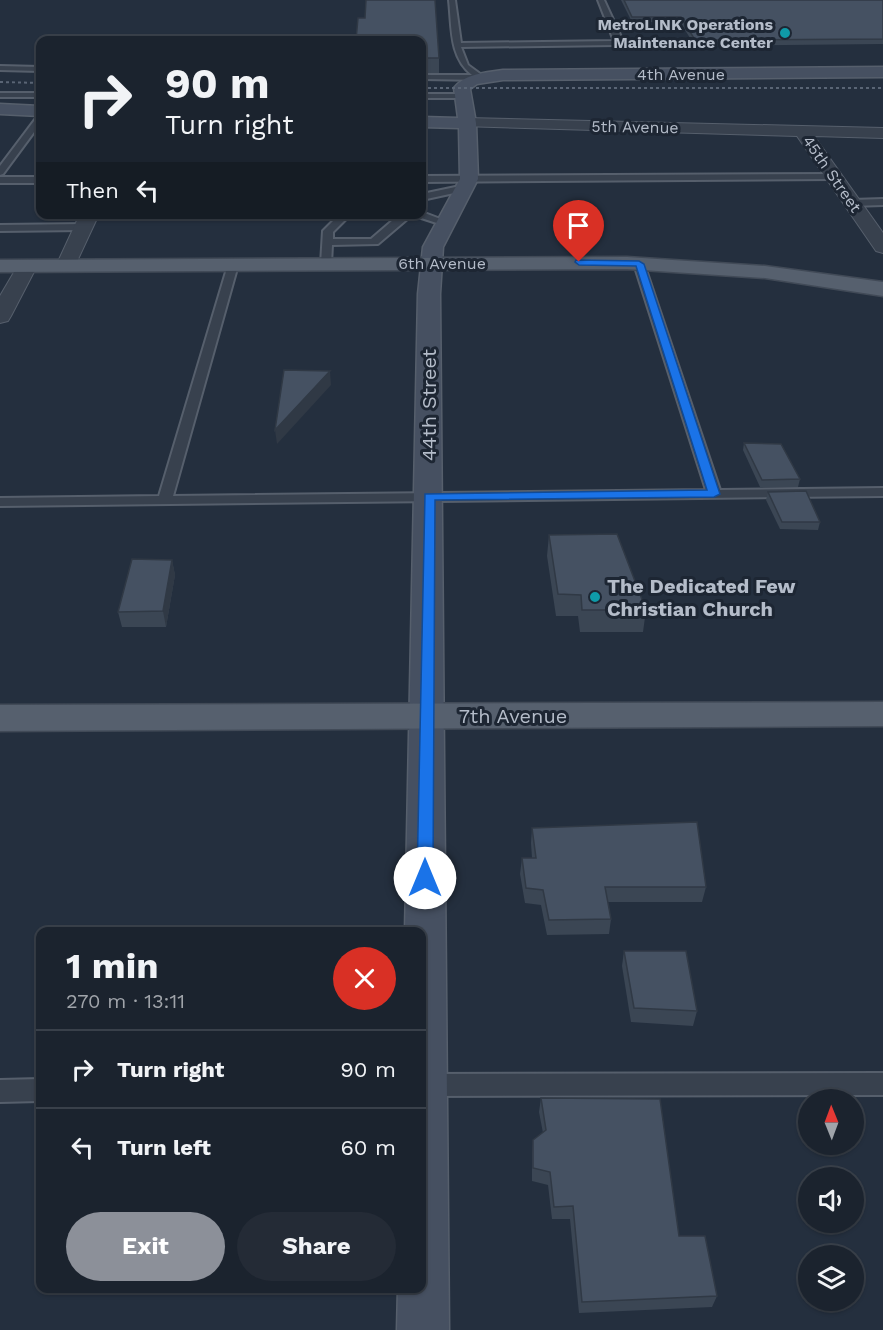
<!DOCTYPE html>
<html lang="en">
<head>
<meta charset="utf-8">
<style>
  :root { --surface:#1b232e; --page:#242b36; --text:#f1f3f6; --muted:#a0a4aa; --line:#39404a; --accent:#8c9099 }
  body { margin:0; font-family:"Work Sans",sans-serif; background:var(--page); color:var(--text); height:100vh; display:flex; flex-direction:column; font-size:22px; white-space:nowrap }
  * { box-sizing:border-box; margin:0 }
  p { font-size:20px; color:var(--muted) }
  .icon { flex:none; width:33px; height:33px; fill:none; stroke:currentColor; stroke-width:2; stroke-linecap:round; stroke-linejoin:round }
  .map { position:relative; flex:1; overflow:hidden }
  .sheet { position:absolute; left:36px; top:927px; width:390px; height:366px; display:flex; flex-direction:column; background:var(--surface); border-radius:12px; box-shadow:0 2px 4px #0004,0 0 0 2px var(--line) }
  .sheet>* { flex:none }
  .guide { position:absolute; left:36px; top:36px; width:390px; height:183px; border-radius:12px; box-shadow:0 2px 4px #0004,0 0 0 2px var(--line); background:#1b232e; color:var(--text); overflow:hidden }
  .needle { width:39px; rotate:359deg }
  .tools { position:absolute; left:798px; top:1089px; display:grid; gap:12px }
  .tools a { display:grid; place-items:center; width:66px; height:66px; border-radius:50%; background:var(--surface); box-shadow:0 2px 4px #0004,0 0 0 2px var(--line); font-size:30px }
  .pin { position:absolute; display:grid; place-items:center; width:51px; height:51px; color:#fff; margin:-62px -26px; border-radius:50% 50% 50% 0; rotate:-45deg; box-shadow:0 0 6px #0007 }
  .pin .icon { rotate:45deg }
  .me { position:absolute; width:66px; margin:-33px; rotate:0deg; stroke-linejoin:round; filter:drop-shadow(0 0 4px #0008) }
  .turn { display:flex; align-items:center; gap:21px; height:126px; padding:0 30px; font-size:27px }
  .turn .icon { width:78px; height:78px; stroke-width:2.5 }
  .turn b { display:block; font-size:42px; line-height:51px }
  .then { display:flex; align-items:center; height:57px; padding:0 30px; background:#0003; gap:12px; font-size:22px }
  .round { display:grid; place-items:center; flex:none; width:63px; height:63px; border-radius:32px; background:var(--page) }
  .headline { display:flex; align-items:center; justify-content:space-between; height:102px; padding:0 30px }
  h1 { font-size:36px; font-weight:700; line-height:45px }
  .action { display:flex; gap:12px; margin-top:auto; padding:12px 30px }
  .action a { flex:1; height:69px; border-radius:36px; background:var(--accent); color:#fff; font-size:24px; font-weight:700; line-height:69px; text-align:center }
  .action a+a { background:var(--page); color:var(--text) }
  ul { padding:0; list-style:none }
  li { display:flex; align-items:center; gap:18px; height:78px; padding:0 30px; border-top:2px solid var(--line) }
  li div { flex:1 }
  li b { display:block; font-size:22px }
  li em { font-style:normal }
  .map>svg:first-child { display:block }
</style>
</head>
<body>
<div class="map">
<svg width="883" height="1330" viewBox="0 0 883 1330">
  <rect width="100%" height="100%" fill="#242f3e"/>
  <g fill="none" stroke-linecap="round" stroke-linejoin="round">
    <defs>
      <g id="lane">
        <path d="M449,0H455L461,43L614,41L598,0H604L622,39L617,45L461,47L468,65L483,76V80L422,79V75H472C449,57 452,27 449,0Z"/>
        <polygon points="0,66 40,67 40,71 0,70"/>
        <rect x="0" y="93" width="40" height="4"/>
        <polygon points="422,94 463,94 467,96 463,98 422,98"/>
        <polygon points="37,117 40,117 40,124 3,174 0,175 0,166"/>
        <polygon points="836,174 836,178 833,179 422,182 422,176"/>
        <rect x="0" y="177" width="40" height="6"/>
        <polygon points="465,185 470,188 468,190 422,200 422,194"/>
        <polygon points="883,199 883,205 852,206 847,203 852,200"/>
        <polygon points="422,212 451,223 446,226 412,215 378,244 332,245 331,264 326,267 321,264 323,231 340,214 351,214 333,232 333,239 371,239 400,214 422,214"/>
        <polygon points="0,225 84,224 89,227 84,230 0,231"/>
        <polygon points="639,261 644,264 720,490 883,488 883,496 0,506 0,498 159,496 228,265 233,262 238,265 173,496 706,490 634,264"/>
        <polygon points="883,1073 883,1095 422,1096 422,1074"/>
        <polygon points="40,1079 40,1101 0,1102 0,1080"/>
      </g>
      <g id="street">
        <polygon points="467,118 883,128 883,138 814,136 883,233 883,253 876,251 797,136 461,126 459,123 461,120"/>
        <polygon points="80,214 99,214 73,270 59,270 56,266"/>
        <polygon points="27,260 34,262 37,266 11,316 8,321 0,323 0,296 20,262"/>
      </g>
      <g id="secondary">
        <path d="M883,67V77L503,80L477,84L470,89L476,123L478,179L443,247L440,294L449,1330H397L398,1288H422V932H405L418,294L423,247L460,179L459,128L422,127V117L458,118L454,88C466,73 485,73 503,70Z"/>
        <polygon points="0,104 40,106 40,116 0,114"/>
      </g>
      <g id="primary">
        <polygon points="627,257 765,266 883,282 883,296 765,278 627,269 0,272 0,260"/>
        <polygon points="883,702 883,726 0,731 0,705"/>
      </g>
    </defs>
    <use href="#lane" stroke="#565f6c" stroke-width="4"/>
    <use href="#street" stroke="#565f6c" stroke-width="2"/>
    <use href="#secondary" stroke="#565f6c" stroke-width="3"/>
    <use href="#primary" stroke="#414a57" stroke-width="3"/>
    <use href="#lane" fill="#38414e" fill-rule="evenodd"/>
    <use href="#street" fill="#38414e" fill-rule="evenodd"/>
    <use href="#secondary" fill="#465061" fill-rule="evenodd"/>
    <use href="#primary" fill="#56606e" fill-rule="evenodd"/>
    <g stroke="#5a6575" stroke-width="2" stroke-dasharray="3 3" stroke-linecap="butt">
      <polyline points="0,82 40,83"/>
      <polyline points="422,88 883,88"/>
    </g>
  </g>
  <g fill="#3b4654">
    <polygon points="621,0 883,0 883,44 695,46 680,22 632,22"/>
    <polygon points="422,40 439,58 439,73 422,73"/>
    <polygon points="744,443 800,479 798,487 760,487 743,450"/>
    <polygon points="768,492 820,522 818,530 780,529 766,500"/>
    <polygon points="549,535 646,610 643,632 580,632 578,616 556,616 547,556"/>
    <polygon points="172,560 175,575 166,627 122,627 118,612"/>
    <polygon points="532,828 706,887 702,902 608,902 611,919 609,934 547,935 541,905 525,903 520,874 522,858 532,858 531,843"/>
    <polygon points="624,951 697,1011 693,1026 631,1022 622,966"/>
    <polygon points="541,1098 679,1236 717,1296 712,1307 579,1313 570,1219 552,1219 548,1185 532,1181 532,1153 533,1140 543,1133 539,1112"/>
  </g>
  <g fill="#303945">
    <polygon points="330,371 331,385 277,444 275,430"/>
    <polygon points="172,560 175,575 166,627 163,611"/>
  </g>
  <g fill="#455162" stroke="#303945" stroke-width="1.5">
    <polygon points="366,0 435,0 439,58 422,58 422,40 356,40 358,18 365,18"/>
    <polygon points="624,0 883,0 883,39 695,40 681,17 632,17"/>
    <polygon points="284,370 330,371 275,430"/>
    <polygon points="744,443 781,444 800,479 762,480"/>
    <polygon points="806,491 820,522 782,522 768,492"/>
    <polygon points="617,534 646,610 582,610 581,595 558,594 549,535"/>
    <polygon points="132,559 172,560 163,611 118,612"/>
    <polygon points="697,822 706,887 605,887 611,919 549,920 543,890 526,888 522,858 536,858 532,828"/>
    <polygon points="624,951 686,951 697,1011 634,1008"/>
    <polygon points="541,1098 660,1099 679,1236 705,1236 717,1296 582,1302 573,1206 554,1207 550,1172 533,1168 533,1140 546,1130"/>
  </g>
  <polygon fill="#1a73e8" stroke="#114b97" stroke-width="1.5" points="576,260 639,261 644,264 720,494 714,497 435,500 433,878 431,882 425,884 419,882 417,878 425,494 707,490 636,266 579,265 575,262"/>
  <g fill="#0f9aa8" stroke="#1d2633" stroke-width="2">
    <circle cx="785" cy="33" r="6"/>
    <circle cx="595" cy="597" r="6"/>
  </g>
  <g text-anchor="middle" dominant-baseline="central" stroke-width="6" stroke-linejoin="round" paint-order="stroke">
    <g font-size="16" font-weight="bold" fill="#b4bcc9" stroke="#1d2633" text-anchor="end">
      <text x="773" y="24">MetroLINK Operations<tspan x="773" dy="18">Maintenance Center</tspan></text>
    </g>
    <g font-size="16" fill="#b4bcc9" stroke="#1d2633">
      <text x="681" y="74">4th Avenue</text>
      <text transform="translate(635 127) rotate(1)">5th Avenue</text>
      <text transform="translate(832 174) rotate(55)">45th Street</text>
      <text x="442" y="263">6th Avenue</text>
    </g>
    <g font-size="20" fill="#b4bcc9" stroke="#1d2633">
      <text transform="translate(429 405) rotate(-90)">44th Street</text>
      <text x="513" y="716">7th Avenue</text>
    </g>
    <g font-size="20" font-weight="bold" fill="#b4bcc9" stroke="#1d2633" text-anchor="start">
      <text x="607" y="586">The Dedicated Few<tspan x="607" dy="23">Christian Church</tspan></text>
    </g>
  </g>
</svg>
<div class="tools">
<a><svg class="needle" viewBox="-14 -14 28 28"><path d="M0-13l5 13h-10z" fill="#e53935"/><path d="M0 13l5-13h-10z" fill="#a0a4aa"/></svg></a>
<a><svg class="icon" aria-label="sound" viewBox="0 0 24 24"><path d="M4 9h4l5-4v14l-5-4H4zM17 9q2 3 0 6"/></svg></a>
<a><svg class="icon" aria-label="layers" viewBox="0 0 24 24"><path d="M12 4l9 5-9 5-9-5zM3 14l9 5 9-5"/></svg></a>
</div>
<div class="pin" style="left:579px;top:262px;background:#d93025"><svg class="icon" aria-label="arrive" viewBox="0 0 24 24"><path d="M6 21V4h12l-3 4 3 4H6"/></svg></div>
<svg class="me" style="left:425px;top:878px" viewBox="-20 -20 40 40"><circle r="19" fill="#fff"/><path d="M0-13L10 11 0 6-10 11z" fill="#1a73e8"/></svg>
<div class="guide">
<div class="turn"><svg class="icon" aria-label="right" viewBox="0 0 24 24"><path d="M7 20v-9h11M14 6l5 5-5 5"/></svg><div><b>90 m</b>Turn right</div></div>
<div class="then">Then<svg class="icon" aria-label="left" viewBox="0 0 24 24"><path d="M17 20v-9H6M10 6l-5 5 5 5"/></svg></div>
</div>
<section class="sheet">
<div class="headline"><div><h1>1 min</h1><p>270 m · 13:11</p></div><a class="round" style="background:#d93025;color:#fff"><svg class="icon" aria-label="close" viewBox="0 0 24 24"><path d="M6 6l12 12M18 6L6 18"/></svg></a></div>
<ul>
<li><svg class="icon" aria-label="right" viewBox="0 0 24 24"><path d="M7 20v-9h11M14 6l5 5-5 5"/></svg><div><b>Turn right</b></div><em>90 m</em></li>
<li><svg class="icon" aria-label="left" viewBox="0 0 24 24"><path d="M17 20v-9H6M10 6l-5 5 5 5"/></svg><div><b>Turn left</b></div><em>60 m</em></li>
</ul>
<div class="action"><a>Exit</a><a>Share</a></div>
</section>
</div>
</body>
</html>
